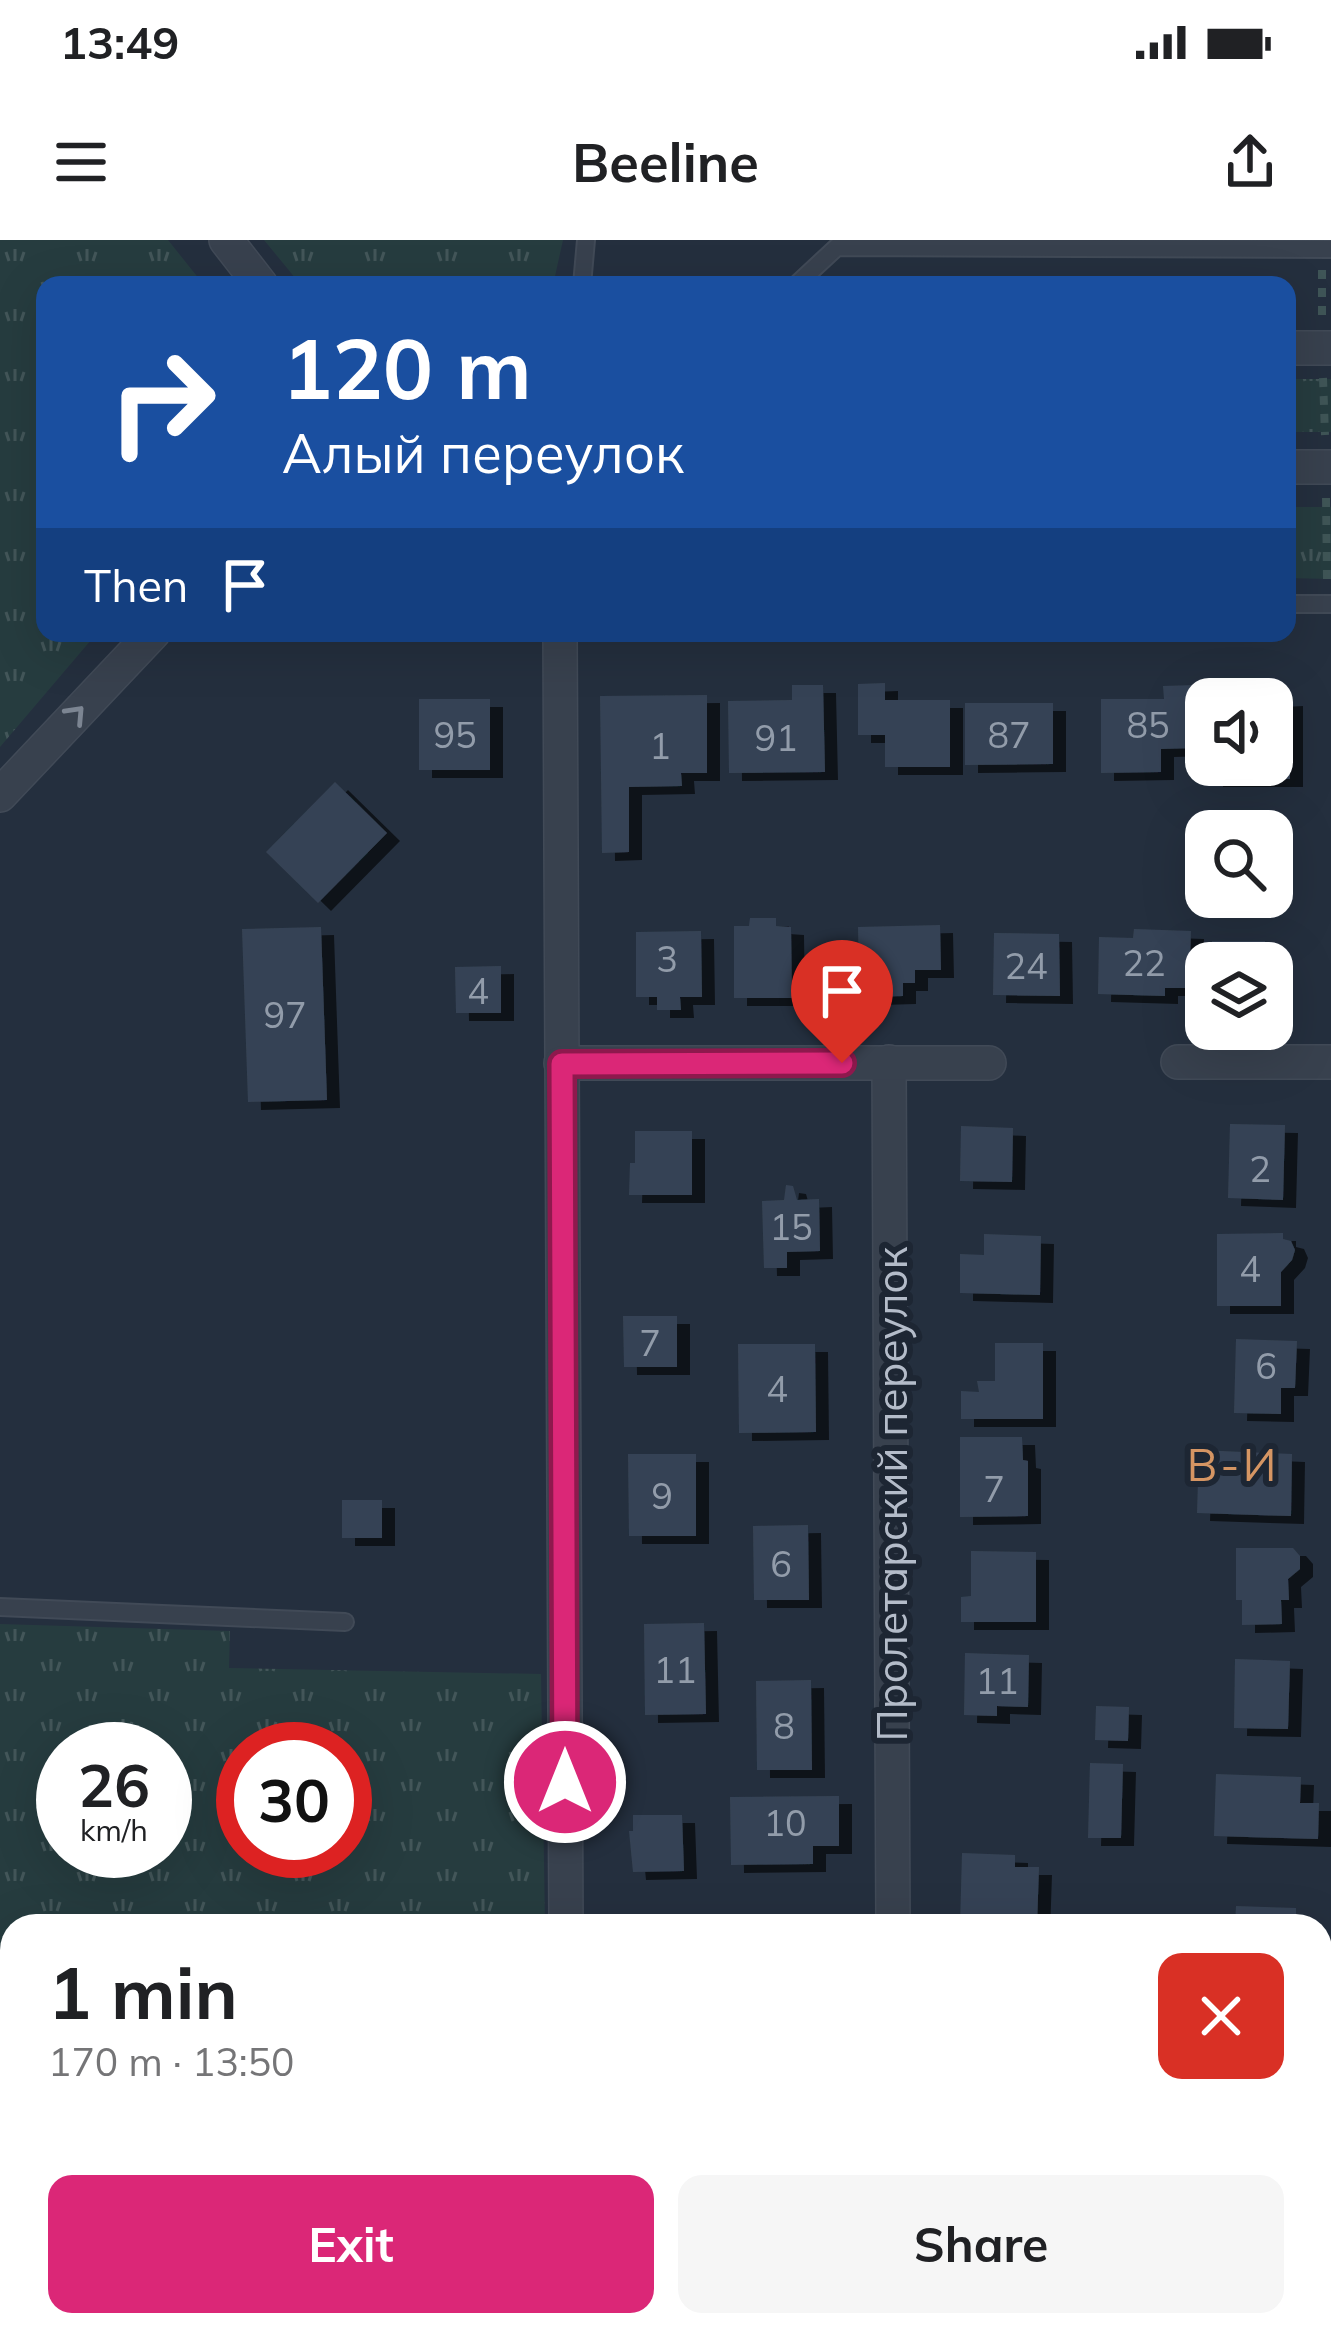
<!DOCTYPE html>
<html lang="en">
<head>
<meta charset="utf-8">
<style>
  :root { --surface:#fff; --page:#f6f6f6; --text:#202124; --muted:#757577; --accent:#db2777 }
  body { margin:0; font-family:Mulish,sans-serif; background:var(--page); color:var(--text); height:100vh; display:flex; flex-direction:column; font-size:45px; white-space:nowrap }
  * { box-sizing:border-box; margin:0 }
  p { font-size:39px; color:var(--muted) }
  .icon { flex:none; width:66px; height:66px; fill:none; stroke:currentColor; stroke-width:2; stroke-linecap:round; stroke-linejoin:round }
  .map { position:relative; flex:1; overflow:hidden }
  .panel { position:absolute; left:0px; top:1674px; width:1332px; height:423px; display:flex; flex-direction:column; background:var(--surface); border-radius:36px 36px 0 0; box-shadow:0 12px 48px #0002 }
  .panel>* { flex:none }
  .hud { position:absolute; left:36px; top:36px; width:1260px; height:366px; border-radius:24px; box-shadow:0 12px 48px #0002; background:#1a4fa0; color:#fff; overflow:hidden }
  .tools { position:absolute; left:1185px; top:438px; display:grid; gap:24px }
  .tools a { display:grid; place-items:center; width:108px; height:108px; border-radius:24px; background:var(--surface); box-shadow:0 12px 48px #0002; font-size:60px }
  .speed { position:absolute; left:36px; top:1482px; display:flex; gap:24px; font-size:60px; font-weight:700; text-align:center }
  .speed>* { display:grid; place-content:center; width:156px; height:156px; border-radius:50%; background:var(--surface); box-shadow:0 12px 48px #0002; line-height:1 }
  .speed small { font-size:30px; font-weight:400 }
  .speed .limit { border:18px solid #d22; background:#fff; color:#111 }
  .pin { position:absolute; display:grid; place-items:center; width:102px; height:102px; color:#fff; margin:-123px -51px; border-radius:50% 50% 50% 0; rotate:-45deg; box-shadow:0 0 12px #0007 }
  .pin .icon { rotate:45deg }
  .me { position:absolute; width:132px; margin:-66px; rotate:0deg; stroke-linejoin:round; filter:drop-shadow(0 0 9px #0008) }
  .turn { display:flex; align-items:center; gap:42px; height:252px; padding:0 48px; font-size:54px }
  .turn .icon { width:156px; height:156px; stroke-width:2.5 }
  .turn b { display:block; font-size:84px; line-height:102px }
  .then { display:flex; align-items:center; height:114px; padding:0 48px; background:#0003; gap:24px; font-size:45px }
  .round { display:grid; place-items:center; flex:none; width:126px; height:126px; border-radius:24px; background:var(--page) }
  .overview { display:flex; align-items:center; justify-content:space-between; height:204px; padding:0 48px }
  h1 { font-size:72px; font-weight:700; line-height:90px }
  .primary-button { display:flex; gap:24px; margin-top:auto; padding:24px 48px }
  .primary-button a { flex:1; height:138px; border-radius:24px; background:var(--accent); color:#fff; font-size:48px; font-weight:700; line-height:138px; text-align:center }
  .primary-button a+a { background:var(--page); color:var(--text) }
  .status { display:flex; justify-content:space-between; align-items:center; height:84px; padding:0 60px; background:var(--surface); direction:ltr }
  .status svg { height:33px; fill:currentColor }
  header { display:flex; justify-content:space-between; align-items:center; height:156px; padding:0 48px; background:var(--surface); font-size:54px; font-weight:700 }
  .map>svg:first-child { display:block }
</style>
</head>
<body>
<div class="status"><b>13:49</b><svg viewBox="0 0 49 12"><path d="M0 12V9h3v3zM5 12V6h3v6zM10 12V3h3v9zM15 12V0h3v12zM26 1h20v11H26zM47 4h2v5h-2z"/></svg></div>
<header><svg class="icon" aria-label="menu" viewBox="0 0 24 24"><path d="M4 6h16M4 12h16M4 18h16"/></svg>Beeline<svg class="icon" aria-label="share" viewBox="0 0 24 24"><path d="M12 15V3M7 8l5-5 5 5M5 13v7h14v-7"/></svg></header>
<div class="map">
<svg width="1331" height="2096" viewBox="0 0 1331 2096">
  <defs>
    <pattern id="grass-tufts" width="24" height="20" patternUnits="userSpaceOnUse" patternTransform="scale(3)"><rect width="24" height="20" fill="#263c3f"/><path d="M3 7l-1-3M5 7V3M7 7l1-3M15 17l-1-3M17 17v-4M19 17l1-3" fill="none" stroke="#435659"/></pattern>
    <filter id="shadow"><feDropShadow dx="13" dy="8" stdDeviation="0" flood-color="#0009"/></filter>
  </defs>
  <rect width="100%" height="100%" fill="#242f3e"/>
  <g fill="url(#grass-tufts)" fill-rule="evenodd">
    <polygon points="0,0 168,0 204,45 45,45 45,393 97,393 0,507"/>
    <polygon points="264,0 563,0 553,45 301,45"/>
    <rect x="1287" y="139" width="44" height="53"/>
    <polygon points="1287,267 1331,267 1331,339 1287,338"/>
    <path d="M0,1384L230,1391L229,1428L541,1434L545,1686H12V2085H1320V1741H1331V2096H0ZM165,1509V1611H63V1509ZM345,1509V1611H243V1509Z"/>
  </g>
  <g fill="#364354" filter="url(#shadow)">
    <polygon points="885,443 885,460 950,460 950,527 885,527 885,495 858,495 858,444"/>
    <polygon points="792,445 823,445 825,532 729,533 728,461 792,460"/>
    <polygon points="1195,445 1195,508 1161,509 1161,532 1101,533 1101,459 1164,459 1163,446"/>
    <polygon points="707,455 707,533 681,533 682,546 629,547 629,612 602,613 600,456"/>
    <polygon points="1290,458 1290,539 1210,539 1210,525 1272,525 1272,459"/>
    <rect x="419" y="459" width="71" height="71"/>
    <polygon points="965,463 1053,463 1053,524 965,525"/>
    <polygon points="335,542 387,593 318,663 266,612"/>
    <polygon points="750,678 776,678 776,686 791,687 792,758 734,758 734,686 749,686"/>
    <polygon points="940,685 941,730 915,730 915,743 903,743 903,756 869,757 869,743 864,744 864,733 859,733 858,687"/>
    <polygon points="321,687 327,860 248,862 242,689"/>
    <polygon points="1134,689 1191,691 1189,748 1165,748 1165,756 1098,754 1099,697 1133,698"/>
    <polygon points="701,691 702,757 680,757 681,770 657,770 657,757 636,757 636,692"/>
    <polygon points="994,693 1059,694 1060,756 993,755"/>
    <rect x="1212" y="701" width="53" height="22"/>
    <polygon points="501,726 501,773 456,773 455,727"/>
    <polygon points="1230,884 1285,885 1283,960 1228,958"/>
    <polygon points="961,886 1013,888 1012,942 960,941"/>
    <polygon points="635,891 692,891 692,955 629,955 630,923 635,923"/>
    <polygon points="786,945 793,946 797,960 819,959 820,1011 787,1012 787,1028 764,1028 762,961 784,960"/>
    <polygon points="1283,993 1283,999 1291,1001 1295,1010 1292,1020 1281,1032 1281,1066 1217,1066 1217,994"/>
    <polygon points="984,994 1041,996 1040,1055 960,1053 960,1014 984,1015"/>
    <polygon points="623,1076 677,1076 677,1127 624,1127"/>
    <polygon points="1236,1099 1297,1101 1295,1148 1281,1148 1281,1174 1234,1173"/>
    <polygon points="995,1103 1043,1103 1043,1179 961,1179 961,1151 979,1152 977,1141 995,1141"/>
    <polygon points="738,1104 815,1104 816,1192 739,1193"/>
    <polygon points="960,1197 1022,1197 1023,1220 1028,1221 1028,1276 960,1277"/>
    <polygon points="1199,1210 1292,1214 1291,1276 1197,1273"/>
    <polygon points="628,1214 696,1214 696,1296 629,1296"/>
    <rect x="342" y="1260" width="40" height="38"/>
    <polygon points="808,1285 809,1360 754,1360 753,1286"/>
    <polygon points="1236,1308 1293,1308 1300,1316 1300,1329 1288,1339 1289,1360 1281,1360 1282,1384 1242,1385 1242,1360 1236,1360"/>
    <polygon points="971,1311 1036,1312 1036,1382 961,1382 961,1357 971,1356"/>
    <polygon points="704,1383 706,1474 645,1475 644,1384"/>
    <polygon points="965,1413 1029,1415 1028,1467 997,1466 997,1476 964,1475"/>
    <polygon points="1235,1419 1290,1421 1288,1489 1234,1488"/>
    <polygon points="811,1440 812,1530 757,1530 756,1441"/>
    <polygon points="1096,1466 1129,1467 1128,1501 1095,1500"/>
    <polygon points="1090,1523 1123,1524 1121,1598 1088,1598"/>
    <polygon points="1216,1534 1301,1537 1300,1563 1319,1563 1318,1599 1214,1596"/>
    <polygon points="839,1556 839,1606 813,1606 813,1624 731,1625 730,1557"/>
    <polygon points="633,1575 682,1575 684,1631 633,1632 629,1591 633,1591"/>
    <polygon points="962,1613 1015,1615 1015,1627 1039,1627 1037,1686 960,1686"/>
    <polygon points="1236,1666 1296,1668 1296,1686 1235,1686"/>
  </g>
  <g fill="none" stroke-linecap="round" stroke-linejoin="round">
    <defs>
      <g id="lane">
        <polyline points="582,45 586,0"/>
        <polyline points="796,45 837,7 1331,9"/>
        <polyline points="1287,364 1331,364"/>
        <polyline points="0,1367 345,1382"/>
      </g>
      <g id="street">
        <polyline points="226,0 261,45"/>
        <polyline points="1287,108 1331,108"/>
        <polyline points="1287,227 1331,227"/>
        <polyline points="560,393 566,1686"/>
        <polyline points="0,555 153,393"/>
        <polyline points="889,822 893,1686"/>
        <polyline points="1178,822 1331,822"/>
        <polyline points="561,823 989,823"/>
      </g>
    </defs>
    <use href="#lane" stroke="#414a57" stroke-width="20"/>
    <use href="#street" stroke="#414a57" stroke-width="36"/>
    <g stroke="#3f5557" stroke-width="8" stroke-dasharray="9 9" stroke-linecap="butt">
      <polyline points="1322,75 1322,30"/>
      <polyline points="1323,138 1325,195"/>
      <polyline points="1326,258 1327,339"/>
    </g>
    <use href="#lane" stroke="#38414e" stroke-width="16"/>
    <use href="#street" stroke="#38414e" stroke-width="33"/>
  </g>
  <defs><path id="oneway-chevron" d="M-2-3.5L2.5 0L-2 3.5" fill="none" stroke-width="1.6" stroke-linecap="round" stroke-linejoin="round" transform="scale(3)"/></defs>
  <use stroke="#7c8592" href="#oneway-chevron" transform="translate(76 474) rotate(-47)"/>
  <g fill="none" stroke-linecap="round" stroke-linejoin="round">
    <defs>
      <polyline id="route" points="565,1542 562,824 842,823"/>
    </defs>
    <use href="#route" stroke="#8e194d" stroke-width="30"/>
    <use href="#route" stroke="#db2777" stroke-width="21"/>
  </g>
  <g text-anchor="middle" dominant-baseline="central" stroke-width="12" stroke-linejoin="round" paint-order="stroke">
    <g font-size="36" fill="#929caa">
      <text x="1148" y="484">85</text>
      <text x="455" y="494">95</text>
      <text x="1009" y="494">87</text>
      <text x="776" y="497">91</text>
      <text x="660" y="505">1</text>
      <text x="667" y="718">3</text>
      <text x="1144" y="722">22</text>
      <text x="1026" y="725">24</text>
      <text x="478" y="750">4</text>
      <text x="285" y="774">97</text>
      <text x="1260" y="928">2</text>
      <text x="791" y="986">15</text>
      <text x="1250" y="1028">4</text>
      <text x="650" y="1102">7</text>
      <text x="1266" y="1125">6</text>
      <text x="777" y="1148">4</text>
      <text x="994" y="1248">7</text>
      <text x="662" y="1255">9</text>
      <text x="781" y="1323">6</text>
      <text x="675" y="1429">11</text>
      <text x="997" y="1440">11</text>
      <text x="784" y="1485">8</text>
      <text x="785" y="1582">10</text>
    </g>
    <g font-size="42" fill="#b4bcc9" stroke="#1d2633">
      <text transform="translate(891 1254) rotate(-90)">Пролетарский переулок</text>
    </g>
    <g font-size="45" letter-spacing="3" fill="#d59563" stroke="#1d2633">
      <text x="1233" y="1224">В-И</text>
    </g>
  </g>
</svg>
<div class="tools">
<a><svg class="icon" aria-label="sound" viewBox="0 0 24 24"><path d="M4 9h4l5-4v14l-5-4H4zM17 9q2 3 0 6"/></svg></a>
<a><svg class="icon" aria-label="search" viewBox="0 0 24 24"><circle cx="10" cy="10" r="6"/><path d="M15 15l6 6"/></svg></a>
<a><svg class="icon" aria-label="layers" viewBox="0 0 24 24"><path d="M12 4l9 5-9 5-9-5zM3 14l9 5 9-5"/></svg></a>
</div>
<div class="speed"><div>26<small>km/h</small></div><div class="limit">30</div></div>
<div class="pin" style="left:842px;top:823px;background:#d93025"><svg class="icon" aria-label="arrive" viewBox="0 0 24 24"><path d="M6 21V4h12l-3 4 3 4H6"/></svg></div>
<svg class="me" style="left:565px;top:1542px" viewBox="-20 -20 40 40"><circle r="17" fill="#db2777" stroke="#fff" stroke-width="3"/><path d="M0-11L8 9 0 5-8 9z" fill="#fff"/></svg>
<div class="hud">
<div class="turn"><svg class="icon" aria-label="right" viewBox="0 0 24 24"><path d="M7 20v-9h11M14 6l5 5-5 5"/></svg><div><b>120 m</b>Алый переулок</div></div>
<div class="then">Then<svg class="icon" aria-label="arrive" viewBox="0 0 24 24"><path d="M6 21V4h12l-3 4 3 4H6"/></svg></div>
</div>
<section class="panel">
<div class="overview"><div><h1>1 min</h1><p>170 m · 13:50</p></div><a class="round" style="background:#d93025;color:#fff"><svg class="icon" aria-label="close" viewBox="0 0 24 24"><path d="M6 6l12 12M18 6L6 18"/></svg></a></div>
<div class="primary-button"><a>Exit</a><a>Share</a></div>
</section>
</div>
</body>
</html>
